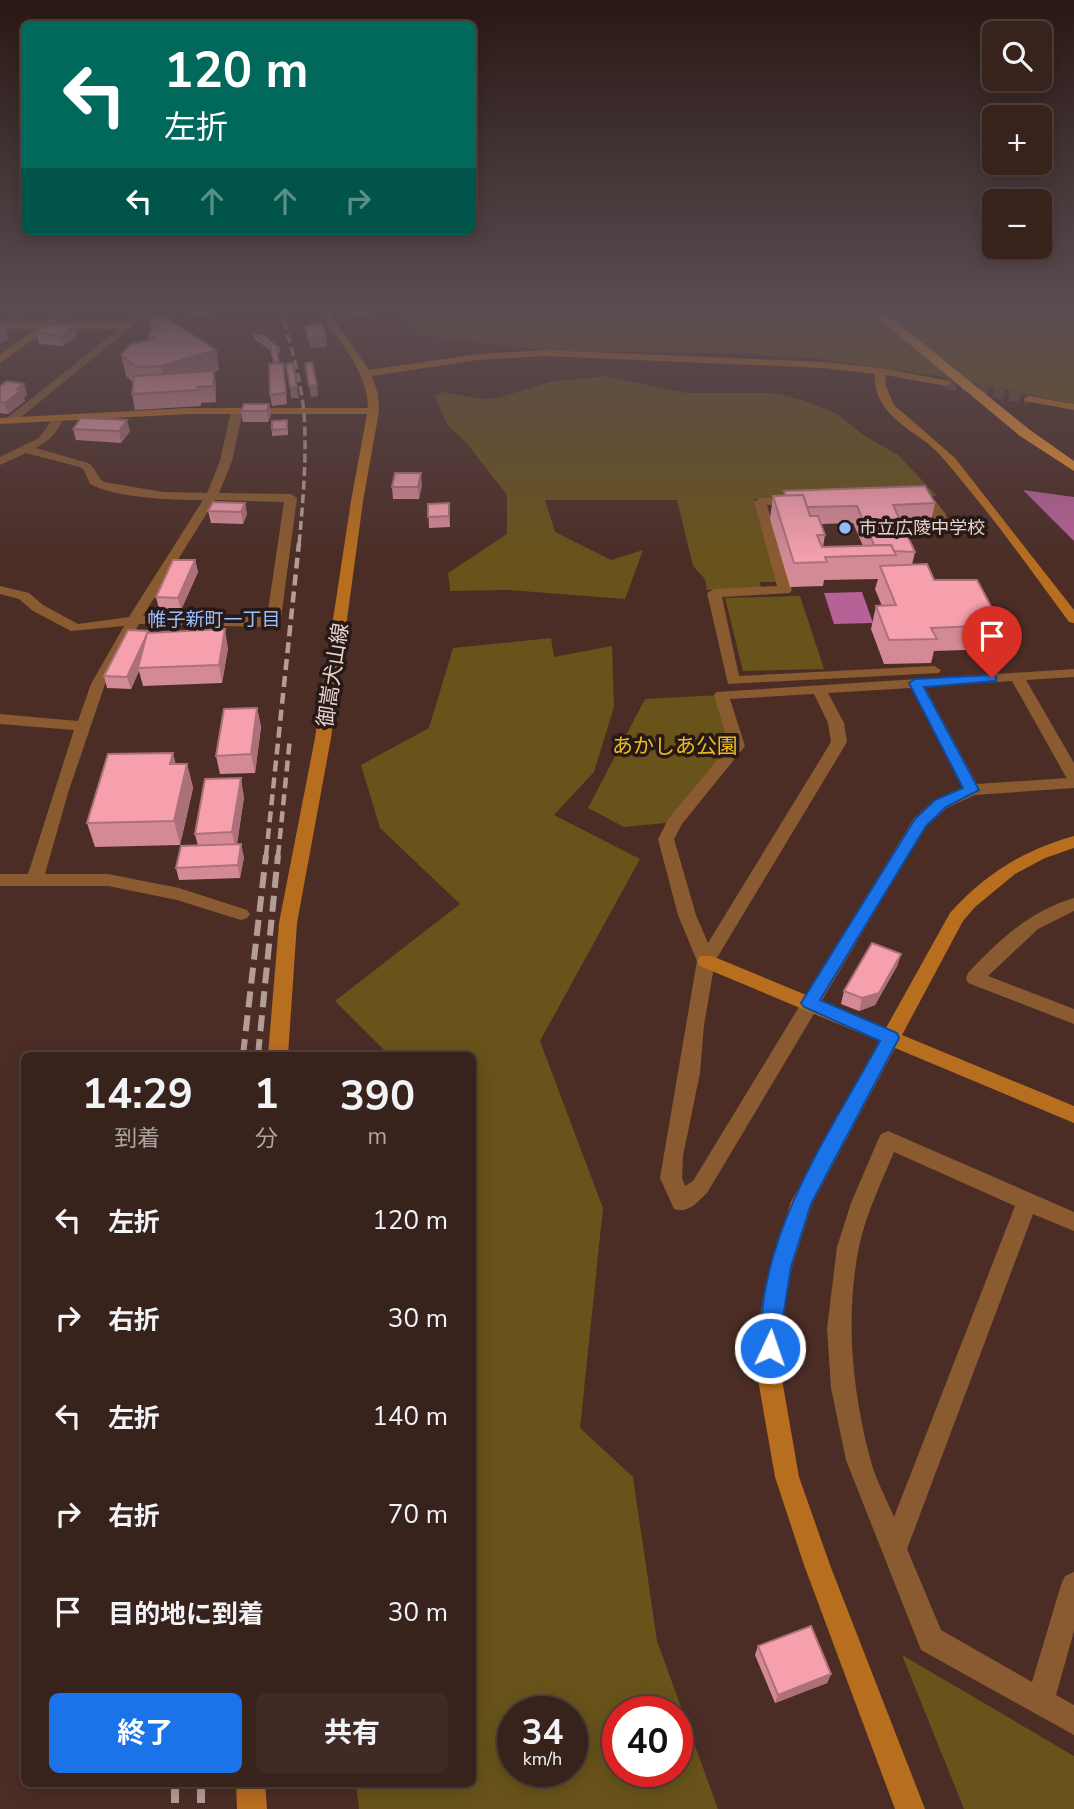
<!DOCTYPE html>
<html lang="ja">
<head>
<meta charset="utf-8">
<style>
  :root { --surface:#38221c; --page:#3f2a25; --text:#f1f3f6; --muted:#aba4a3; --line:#523f3b; --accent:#1a73e8 }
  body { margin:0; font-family:"Nunito Sans","Noto Sans JP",sans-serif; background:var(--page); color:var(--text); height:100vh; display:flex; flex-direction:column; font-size:26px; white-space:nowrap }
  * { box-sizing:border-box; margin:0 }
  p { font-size:23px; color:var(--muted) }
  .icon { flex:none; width:38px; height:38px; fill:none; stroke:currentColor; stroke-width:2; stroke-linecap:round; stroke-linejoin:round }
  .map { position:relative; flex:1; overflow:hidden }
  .drawer { position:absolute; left:21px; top:1052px; width:455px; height:735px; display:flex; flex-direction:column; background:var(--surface); border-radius:10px; box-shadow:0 4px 18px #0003,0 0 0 2px var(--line) }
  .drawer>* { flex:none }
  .guide { position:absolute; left:21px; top:21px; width:455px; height:214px; border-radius:10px; box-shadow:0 4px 18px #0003,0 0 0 2px var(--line); background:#00695c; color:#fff; overflow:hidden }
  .tools { position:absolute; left:982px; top:21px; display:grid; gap:14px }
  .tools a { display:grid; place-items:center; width:70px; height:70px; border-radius:10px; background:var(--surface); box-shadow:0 4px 18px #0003,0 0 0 2px var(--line); font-size:35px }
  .speed { position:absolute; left:497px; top:1696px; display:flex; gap:14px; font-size:35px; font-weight:700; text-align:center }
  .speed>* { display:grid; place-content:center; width:91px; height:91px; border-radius:50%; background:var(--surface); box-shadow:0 4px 18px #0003,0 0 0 2px var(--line); line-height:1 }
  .speed small { font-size:18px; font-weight:400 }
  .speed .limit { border:10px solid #d22; background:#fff; color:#111 }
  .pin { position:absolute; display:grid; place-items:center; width:60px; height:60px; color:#fff; margin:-72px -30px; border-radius:50% 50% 50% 0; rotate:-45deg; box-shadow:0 0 7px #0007 }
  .pin .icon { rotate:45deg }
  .me { position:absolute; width:77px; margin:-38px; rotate:3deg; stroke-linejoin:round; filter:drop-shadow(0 0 5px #0008) }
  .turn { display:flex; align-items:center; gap:24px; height:147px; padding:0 28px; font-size:32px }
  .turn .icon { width:91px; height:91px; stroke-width:2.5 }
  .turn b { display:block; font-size:49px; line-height:60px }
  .lanes { display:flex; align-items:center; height:66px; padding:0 28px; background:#0003; justify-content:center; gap:35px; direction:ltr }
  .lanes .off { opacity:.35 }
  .eta { display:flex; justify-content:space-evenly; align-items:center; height:119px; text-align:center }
  .eta b { font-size:42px; font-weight:700; line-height:49px }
  .button { display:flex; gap:14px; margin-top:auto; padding:14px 28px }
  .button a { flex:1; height:80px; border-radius:10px; background:var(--accent); color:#fff; font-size:28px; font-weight:700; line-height:80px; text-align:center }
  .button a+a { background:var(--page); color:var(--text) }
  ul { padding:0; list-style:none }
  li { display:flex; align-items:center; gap:21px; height:98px; padding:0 28px }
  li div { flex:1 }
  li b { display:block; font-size:26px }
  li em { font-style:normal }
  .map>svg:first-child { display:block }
</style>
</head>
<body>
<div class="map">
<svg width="1074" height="1809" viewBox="0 0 1074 1809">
  <rect width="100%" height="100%" fill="#4b2d26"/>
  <g fill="#68531a" fill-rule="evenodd">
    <polygon points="400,308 1074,308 1074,404 944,377 813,358 728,353 547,351 415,334"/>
    <polygon points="604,376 686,393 774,393 802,400 836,413 863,435 898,455 937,496 754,499 776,582 760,582 761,588 707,590 705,579 693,566 677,500 545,500 555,532 611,560 643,550 625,599 507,590 450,591 448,573 507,534 507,495 465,441 448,426 434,396 444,392 481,399 498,398 550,382"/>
    <polygon points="800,596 824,669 743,671 725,598"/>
    <path d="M551,638L554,657L612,646L614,707L594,772L554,815L640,859L540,1041L603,1208L580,1428L633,1477L657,1641L718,1809H359L356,1783H472V1055H389L335,1001L460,904L380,828L361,765L429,728L453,648ZM513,1712H572V1771H513ZM618,1712H677V1771H618Z"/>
    <polygon points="721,695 737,746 675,822 624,827 588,808 645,699"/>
    <polygon points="902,1655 1074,1756 1074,1809 964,1809"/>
  </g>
  <g fill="#b66197">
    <polygon points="1023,490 1074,497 1074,541"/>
    <polygon points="862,592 873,623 834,624 824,593"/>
  </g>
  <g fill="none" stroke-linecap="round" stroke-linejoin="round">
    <polyline stroke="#62463f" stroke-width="11" stroke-dasharray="11 5" stroke-linecap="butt" points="946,383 1029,399"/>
    <g fill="#8a5b30" fill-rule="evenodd">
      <polygon points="145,308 155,308 15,422 7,422 7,418"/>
      <path d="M237,408L243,411L232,461L219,493L291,494L297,498L281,618L275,626L270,627L139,624L105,684L68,793L45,874H108L179,888L247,910L250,914L247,918L241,920L177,900L108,886H0V874H28L74,730L0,724V714L78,721L91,684L124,626L71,631L33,611L19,599L0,594V586L29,593L43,605L78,624L129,617L203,500C172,500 116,498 90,484L84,470L80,467L26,453L0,465V457L39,438L55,416H63C62,428 48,442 36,448L88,463C97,468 96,477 104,482L163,492L207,493L220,461L231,411ZM215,500L284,502L267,617L143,616Z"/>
      <polygon points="915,496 932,497 945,513 951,527 949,530 941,530 925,504 911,503 909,500"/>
      <polygon points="796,497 802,501 800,504 767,505 792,590 790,593 722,597 739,676 934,666 941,670 939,673 728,684 707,593 714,589 777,586 754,502 760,498"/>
      <path d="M1074,669V677L1026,680L1074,763V788L975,795L947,808L926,826L707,1193C697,1202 689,1214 674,1209L660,1178L697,961L678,915L658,839L669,818L729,746L714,695L716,692ZM1012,681L1066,777L1067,778L977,784L925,687ZM911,688L963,788L935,800L914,818L693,1181L685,1186L682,1178L683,1156L700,1073L704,1025L715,961L847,742L844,723L828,693ZM814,694L828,723L831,742L708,943L696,915L674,839L682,824L745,746L730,699Z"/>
      <path d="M1074,898V911L1038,929L988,976L1074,1009V1024L968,983L966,978L968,973C999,940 1030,911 1074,898Z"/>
      <path d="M888,1131L1074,1212V1231L1033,1214L907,1549L941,1630L1032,1682L1061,1585L1065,1576L1074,1572V1631L1056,1695L1074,1705V1735L921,1650L846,1460L831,1388L827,1329L837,1247L851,1203L878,1140L881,1134ZM894,1152L1015,1206L894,1517C886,1498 875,1478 870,1458C852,1390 845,1316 859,1247C866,1214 881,1183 894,1152Z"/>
    </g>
    <g fill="#b86e1f" fill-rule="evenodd">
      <polygon points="64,308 75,308 56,323 129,323 134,326 129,329 48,329 0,363 0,355 35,329 0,329 0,323 43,323"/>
      <path d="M316,308H326L369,370L478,354L546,350L823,362L881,368L950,381L951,383L946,386L886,375L885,384L894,405L955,458L1074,610V623L1069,622C1035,576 1002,529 966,486C953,470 942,455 926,442C902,425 872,407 875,374L823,368L546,356L478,360L372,376L378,394L379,411L363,501L331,738L297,923L288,1055H268L279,923L315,738L351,501L367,414H189L0,424V418L189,408H368C368,370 336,338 316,308Z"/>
      <polygon points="1029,396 1074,404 1074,410 1025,401 1024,399"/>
      <path d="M1074,836V848L1045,858L1015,874L975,907L963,921L902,1035L1074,1106V1123L895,1048L812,1204L792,1267L783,1309L780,1368L799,1477L830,1565L925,1809H895L804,1565L775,1477L756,1368L761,1309L770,1267L791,1202L879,1041L700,966L697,961L700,956H712L886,1028L950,913C985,874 1024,850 1074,836Z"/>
      <polygon points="236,1783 265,1783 267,1809 237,1809"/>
    </g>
    <polygon fill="#ec9132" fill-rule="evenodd" points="866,308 879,308 1030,430 1074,461 1074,471 1020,436"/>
    <path stroke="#b49d97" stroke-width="3.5" stroke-dasharray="9 4.5" stroke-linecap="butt" d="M280,308C290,343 301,378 304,414C307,458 303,501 299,545"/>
    <g stroke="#b49d97" stroke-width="4.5" stroke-dasharray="11 6" stroke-linecap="butt">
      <polyline points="266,856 299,543"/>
      <polyline points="278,856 290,738"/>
    </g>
    <g stroke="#b49d97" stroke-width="6" stroke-dasharray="16 8" stroke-linecap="butt">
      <polyline points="243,1055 266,855"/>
      <polyline points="258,1055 278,855"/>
    </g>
    <g stroke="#b49d97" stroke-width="8" stroke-dasharray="20 10" stroke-linecap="butt">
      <polyline points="175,1783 175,1809"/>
      <polyline points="201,1783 201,1809"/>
    </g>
  </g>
  <g fill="#d48a96" fill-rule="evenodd">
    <polygon points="7,308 31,308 20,315 9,314"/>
    <polygon points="189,308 216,308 209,317 190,316"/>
    <polygon points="336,308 388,308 388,311 342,319 337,314"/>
    <polygon points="149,319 216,350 219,370 214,372 216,387 216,402 201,403 201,406 135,410 132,394 133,382 126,376 121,355 150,339 148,332 151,331"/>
    <polygon points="36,333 77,336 63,346 39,344"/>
    <polygon points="253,334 279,348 280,353 277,354 279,364 283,363 287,404 272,406 270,395 274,364 270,350 254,339"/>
    <polygon points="24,384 27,395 24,397 25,401 8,414 0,413 0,386"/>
    <polygon points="269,404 271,415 268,422 243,422 241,411"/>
    <polygon points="288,425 288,435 272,436 272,430"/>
    <polygon points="73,429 130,431 121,443 76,440"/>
    <polygon points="422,485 419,499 393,499 392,487"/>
    <path d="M784,491L935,503L931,521L901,522L915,552L912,565L1001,625L994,649L934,651L931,663L884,664L871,629L876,606H882L875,589L878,579L824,580L823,586L790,587L770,519L773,496H784ZM853,523L863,546L823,547L825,535L821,524Z"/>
    <polygon points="245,503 247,514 243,524 211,523 208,511"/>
    <polygon points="449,503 450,527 429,528 428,504"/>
    <polygon points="195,560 198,572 181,610 159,609 156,597"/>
    <polygon points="149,632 228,648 222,683 143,686 139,671 131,689 107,688 104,676"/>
    <polygon points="257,708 261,727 255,773 220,774 216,756"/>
    <polygon points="187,764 193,788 180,845 95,847 87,823"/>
    <polygon points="244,797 237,844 244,857 240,878 179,880 176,868 198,846 195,834"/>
    <polygon points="901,954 897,966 875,1005 859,1011 841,1004 844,991"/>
    <polygon points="758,1646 831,1674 827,1683 775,1703 755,1655"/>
  </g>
  <g fill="#ac707a">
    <polygon points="18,308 31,308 20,315"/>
    <polygon points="208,308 216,308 209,317"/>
    <polygon points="294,308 310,308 295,310"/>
    <polygon points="350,308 388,308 388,311 342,319 341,309"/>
    <polygon points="74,326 77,336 63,346 60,336"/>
    <polygon points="5,329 8,339 0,344 0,332"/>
    <polygon points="326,336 327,347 310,348 308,338"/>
    <polygon points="216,350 219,370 214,372 216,387 216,402 213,386 165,387 161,366"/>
    <polygon points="24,384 27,395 24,397 25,401 8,414 5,403 17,389"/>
    <polygon points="317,385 318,396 311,397 309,386"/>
    <polygon points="290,387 297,387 299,398 291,398"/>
    <polygon points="269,404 271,415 268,422 267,411"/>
    <polygon points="127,420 130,431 121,443 119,431"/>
    <polygon points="421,473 422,485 419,499 418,487"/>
    <polygon points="245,503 247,514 243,524 241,512"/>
    <polygon points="195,560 198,572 181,610 178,598"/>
    <polygon points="225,629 228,648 222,683 219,665"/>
    <polygon points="149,631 152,643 138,668 139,671 131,689 127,677"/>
    <polygon points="257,708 261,727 255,773 251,754"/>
    <polygon points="173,753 179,777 170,764"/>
    <polygon points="187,764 193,788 180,845 174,821"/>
    <polygon points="241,778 244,797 236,851 232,832"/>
    <polygon points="241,844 244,857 240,878 238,865"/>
    <polygon points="901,954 897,966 875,1005 859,1011 862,998"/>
    <polygon points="831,1674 827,1683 775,1703 778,1695"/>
  </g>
  <g fill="#f6a0ae" stroke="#ac707a" stroke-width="2">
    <polygon points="163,316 216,350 161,366 137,367 121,355 130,345 156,338 148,332 161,329 149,319"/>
    <polygon points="322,323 326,336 308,338 305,326"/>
    <polygon points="59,324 74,326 60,336 36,333 43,327"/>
    <polygon points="0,325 5,329 0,332"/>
    <polygon points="253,334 264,336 279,348 276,349 279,361 274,363 270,345"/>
    <polygon points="312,362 317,385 309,386 305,363"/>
    <polygon points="283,363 286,393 270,395 269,364"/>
    <polygon points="293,363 297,387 290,387 286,364"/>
    <polygon points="214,371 213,386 198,387 198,390 132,394 134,376"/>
    <polygon points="7,381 24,384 17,389 22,390 5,403 0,402 0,386"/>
    <polygon points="244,404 269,404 267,411 241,411"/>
    <polygon points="81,418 127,420 119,431 73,429"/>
    <polygon points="287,420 287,429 272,430 272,421"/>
    <polygon points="395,473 421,473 418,487 392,487"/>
    <polygon points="925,486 935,503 893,505 915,552 894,551 891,545 874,545 857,506 807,507 803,495 786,496 784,491"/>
    <polygon points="803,495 810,516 818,516 825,535 817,535 822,547 891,545 896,555 825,557 827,562 794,563 773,496"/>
    <polygon points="213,502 245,503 241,512 208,511"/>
    <polygon points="449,503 449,516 428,517 428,504"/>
    <polygon points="173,560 195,560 178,598 156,597"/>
    <polygon points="927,564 934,580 977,580 1001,625 931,628 937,639 889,640 876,606 896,605 880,566"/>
    <polygon points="225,629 219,665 138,668 147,633"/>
    <polygon points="128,630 149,631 147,633 145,639 127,677 104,676"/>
    <polygon points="257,708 251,754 216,756 224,709"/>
    <polygon points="173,753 170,764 187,764 174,821 87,823 108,754"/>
    <polygon points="241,778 232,832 195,834 205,779"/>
    <polygon points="241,844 238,865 176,868 181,846"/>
    <polygon points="872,943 901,954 879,993 862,998 844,991"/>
    <polygon points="811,1626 831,1674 778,1695 758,1646"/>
  </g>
  <linearGradient id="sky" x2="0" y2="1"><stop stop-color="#291915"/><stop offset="0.55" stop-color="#5b4c52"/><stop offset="1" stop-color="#5b4c52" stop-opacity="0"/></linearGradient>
  <rect width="1074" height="561" fill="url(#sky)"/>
  <path fill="#1a73e8" stroke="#114b97" stroke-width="2" d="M992,675L996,676V681L924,687L979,790L946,807L926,826L820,1000L897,1033L899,1038L811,1204L791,1267L777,1355L770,1358L762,1355C758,1345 760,1335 761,1324C767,1221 832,1129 880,1041L804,1007L801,1003L915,819L935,800L963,788L909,683L915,679Z"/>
  <circle fill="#94b7fd" stroke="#271a16" stroke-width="2.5" cx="845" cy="528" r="7"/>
  <g text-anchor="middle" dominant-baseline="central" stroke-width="7" stroke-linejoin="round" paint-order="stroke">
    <g font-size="18" fill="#e7d3ce" stroke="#271a16" text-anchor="start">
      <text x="859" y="528">市立広陵中学校</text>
    </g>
    <g font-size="19" fill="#9dbdff" stroke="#271a16">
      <text x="214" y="620">帷子新町一丁目</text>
    </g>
    <g font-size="21" fill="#e7d3ce" stroke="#271a16">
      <text transform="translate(333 675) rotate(-81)">御嵩犬山線</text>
    </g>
    <g font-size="21" fill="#ebba23" stroke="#271a16">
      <text x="675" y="746">あかしあ公園</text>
    </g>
  </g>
</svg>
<div class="tools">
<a><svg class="icon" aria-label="search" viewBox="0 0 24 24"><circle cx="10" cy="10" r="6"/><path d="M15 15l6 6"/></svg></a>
<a>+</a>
<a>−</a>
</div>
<div class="speed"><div>34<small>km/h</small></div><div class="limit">40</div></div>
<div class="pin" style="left:992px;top:678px;background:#d93025"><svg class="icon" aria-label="arrive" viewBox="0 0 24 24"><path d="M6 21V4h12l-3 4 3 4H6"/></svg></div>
<svg class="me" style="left:770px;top:1348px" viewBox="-20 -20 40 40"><circle r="17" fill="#1a73e8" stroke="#fff" stroke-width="3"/><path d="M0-11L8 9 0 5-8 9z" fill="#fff"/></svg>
<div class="guide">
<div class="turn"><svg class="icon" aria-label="left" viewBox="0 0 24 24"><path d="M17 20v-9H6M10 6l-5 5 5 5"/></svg><div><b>120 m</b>左折</div></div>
<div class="lanes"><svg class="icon" aria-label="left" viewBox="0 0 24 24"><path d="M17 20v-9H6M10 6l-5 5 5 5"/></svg><svg class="icon off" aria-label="ahead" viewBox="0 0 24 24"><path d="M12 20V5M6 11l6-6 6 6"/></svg><svg class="icon off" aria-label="ahead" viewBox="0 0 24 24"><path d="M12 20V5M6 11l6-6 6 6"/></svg><svg class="icon off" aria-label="right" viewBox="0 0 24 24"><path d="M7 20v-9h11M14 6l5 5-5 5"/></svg></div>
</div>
<section class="drawer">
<div class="eta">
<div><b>14:29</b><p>到着</p></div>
<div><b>1</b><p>分</p></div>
<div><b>390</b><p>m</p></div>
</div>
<ul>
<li><svg class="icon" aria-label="left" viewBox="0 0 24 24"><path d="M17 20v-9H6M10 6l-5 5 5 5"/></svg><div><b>左折</b></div><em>120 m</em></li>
<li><svg class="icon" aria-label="right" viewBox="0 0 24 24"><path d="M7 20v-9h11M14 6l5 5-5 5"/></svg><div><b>右折</b></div><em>30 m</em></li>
<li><svg class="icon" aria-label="left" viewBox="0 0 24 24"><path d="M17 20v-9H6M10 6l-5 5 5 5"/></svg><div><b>左折</b></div><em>140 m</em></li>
<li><svg class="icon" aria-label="right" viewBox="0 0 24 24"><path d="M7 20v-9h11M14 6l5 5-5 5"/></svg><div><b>右折</b></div><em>70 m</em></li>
<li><svg class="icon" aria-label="arrive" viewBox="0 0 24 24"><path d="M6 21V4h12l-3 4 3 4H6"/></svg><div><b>目的地に到着</b></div><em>30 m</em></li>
</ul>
<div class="button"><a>終了</a><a>共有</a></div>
</section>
</div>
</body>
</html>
